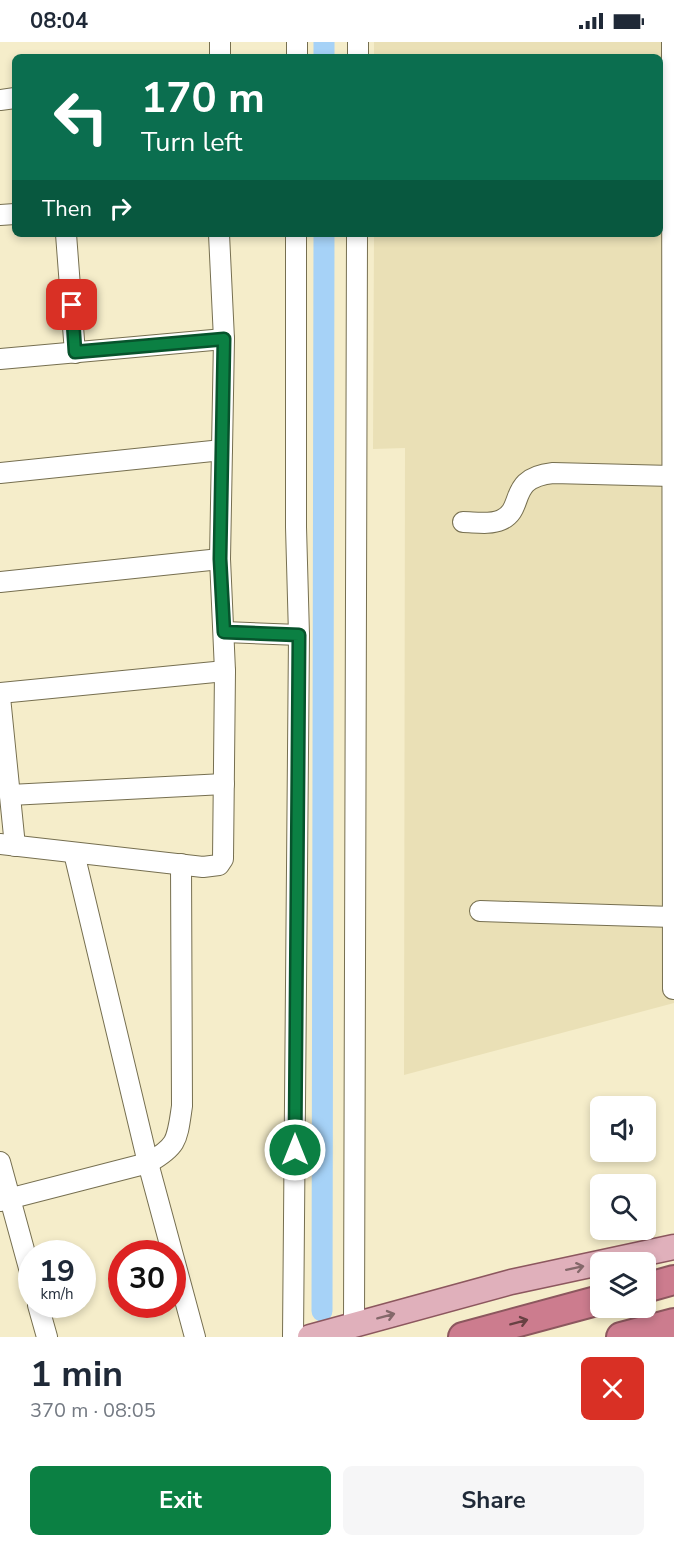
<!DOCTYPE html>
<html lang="en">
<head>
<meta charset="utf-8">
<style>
  :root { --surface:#fff; --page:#f6f6f7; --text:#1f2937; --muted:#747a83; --accent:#0b8043 }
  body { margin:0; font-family:"Nunito Sans",sans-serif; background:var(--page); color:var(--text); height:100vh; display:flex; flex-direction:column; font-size:22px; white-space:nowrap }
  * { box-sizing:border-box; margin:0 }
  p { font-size:20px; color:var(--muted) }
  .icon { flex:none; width:33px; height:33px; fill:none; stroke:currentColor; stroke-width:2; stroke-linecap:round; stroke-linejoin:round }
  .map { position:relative; height:1295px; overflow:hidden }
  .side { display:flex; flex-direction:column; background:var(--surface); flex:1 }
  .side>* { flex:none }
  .banner { position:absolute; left:12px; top:12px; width:651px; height:183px; border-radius:9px; box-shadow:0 3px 9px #0003; background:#0b6e4f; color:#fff; overflow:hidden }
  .controls { position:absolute; left:590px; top:1054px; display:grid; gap:12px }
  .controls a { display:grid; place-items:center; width:66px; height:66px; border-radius:9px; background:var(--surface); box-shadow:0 3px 9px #0003; font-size:30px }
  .speed { position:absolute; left:18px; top:1198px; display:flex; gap:12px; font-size:30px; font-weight:700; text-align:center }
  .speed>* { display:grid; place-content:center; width:78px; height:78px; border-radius:50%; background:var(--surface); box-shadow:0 3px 9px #0003; line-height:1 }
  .speed small { font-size:15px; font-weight:400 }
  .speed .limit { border:9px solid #d22; background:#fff; color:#111 }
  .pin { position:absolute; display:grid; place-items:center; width:51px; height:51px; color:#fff; margin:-26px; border-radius:12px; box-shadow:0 3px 9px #0006 }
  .me { position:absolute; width:66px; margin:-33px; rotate:0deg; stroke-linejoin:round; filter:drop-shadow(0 0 4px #0008) }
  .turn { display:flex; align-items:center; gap:21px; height:126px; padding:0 30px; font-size:27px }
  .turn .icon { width:78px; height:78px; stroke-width:2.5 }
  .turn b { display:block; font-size:42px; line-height:51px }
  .then { display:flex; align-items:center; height:57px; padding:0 30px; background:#0003; gap:12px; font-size:22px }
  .round { display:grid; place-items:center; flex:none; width:63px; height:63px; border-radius:9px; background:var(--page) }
  .headline { display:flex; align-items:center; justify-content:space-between; height:102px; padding:0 30px }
  h1 { font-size:36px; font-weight:700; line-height:45px }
  .cta { display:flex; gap:12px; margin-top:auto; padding:12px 30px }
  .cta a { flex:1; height:69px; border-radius:9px; background:var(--accent); color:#fff; font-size:24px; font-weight:700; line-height:69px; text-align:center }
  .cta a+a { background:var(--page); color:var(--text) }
  .status { display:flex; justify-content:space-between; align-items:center; height:42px; padding:0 30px; background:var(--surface); direction:ltr }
  .status svg { height:16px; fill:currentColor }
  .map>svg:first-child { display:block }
</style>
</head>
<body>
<div class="status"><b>08:04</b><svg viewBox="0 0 49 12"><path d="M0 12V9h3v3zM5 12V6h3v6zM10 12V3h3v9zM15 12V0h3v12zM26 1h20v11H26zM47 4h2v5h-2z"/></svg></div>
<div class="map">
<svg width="674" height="1295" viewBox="0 0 674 1295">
  <rect width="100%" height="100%" fill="#f5edca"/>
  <polygon fill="#eae0b6" points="374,0 674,0 674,961 404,1033 405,406 373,407 374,192 660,192 660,15 374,15"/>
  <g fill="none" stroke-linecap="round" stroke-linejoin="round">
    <g stroke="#a6d2f7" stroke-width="21">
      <polyline points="324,15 324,0"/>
      <polyline points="322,1269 324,192"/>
    </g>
    <defs>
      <g id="minor">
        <polyline points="672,0 673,947"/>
        <polyline points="220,15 220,0"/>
        <polyline points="297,15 297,0"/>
        <polyline points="358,15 358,0"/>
        <polyline points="0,58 15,56"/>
        <polyline points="0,173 15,172"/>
        <polyline points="66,192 75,311"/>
        <polyline points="0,317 224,297"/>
        <polyline points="0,431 222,408"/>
        <path d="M463,480C474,480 490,483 501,478C526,467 506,436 553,431L672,434"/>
        <polyline points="0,540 220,517"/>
        <polyline points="224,590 299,593"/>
        <polyline points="0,651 225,629"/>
        <polyline points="0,655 15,804"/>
        <polyline points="10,753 224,742"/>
        <polyline points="0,802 203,825 219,823 223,817 225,629 220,517 224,297 219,192"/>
        <polyline points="74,811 148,1121 195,1295"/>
        <polyline points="480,869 673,875"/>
        <polyline points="0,1120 32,1237"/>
        <path d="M0,1159L148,1121C178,1104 177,1098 182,1064L181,822"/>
        <polyline points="38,1263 47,1295"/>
        <polyline points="354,1283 357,192"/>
        <polyline points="293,1295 299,593 296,485 296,192"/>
      </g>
      <polyline id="major" points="310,1295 511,1240 674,1205"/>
      <g id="highway">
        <polyline points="645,1246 674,1238"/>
        <polyline points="463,1295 600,1258"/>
        <polyline points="621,1295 674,1281"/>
      </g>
    </defs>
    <use href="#minor" stroke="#766f50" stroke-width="22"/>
    <use href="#major" stroke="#8c575e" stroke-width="27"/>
    <use href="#highway" stroke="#8c575e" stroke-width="32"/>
    <use href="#minor" stroke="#fff" stroke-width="20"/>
    <use href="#major" stroke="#e0b0bb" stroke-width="24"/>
    <use href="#highway" stroke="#cc7c8e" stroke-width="28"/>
  </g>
  <defs><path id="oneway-shaft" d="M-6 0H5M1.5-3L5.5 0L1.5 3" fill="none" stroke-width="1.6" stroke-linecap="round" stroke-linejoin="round" transform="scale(1.5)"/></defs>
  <g stroke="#84686a">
    <use href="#oneway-shaft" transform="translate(575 1226) rotate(-12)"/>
    <use href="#oneway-shaft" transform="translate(386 1274) rotate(-15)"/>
  </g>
  <use stroke="#674143" href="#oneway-shaft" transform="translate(519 1280) rotate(-15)"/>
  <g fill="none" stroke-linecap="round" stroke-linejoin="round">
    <defs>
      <polyline id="route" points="72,263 75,310 224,297 220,517 224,590 299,593 295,1108"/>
    </defs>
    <use href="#route" stroke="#07532c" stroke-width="15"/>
    <use href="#route" stroke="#0b8043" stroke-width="10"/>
  </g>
</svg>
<div class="controls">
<a><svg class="icon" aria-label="sound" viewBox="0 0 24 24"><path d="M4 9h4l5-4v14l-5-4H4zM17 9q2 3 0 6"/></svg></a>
<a><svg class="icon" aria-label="search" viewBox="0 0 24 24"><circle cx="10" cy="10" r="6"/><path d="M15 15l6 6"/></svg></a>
<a><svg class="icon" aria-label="layers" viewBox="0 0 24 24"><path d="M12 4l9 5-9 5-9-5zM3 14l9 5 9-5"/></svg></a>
</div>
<div class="speed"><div>19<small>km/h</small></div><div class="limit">30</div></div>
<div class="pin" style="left:72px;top:263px;background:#d93025"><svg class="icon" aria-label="arrive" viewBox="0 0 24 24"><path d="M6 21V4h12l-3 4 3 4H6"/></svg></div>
<svg class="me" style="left:295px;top:1108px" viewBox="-20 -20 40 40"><circle r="17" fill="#0b8043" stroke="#fff" stroke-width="3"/><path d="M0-11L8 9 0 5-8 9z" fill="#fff"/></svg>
<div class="banner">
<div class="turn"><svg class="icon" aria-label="left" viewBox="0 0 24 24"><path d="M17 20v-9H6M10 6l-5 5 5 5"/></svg><div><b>170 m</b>Turn left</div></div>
<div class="then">Then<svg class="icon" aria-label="right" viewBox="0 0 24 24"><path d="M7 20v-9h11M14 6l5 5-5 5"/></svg></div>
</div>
</div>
<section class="side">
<div class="headline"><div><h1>1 min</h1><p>370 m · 08:05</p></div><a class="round" style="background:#d93025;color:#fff"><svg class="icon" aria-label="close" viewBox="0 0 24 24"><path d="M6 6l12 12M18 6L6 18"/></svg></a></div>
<div class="cta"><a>Exit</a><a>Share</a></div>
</section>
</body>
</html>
